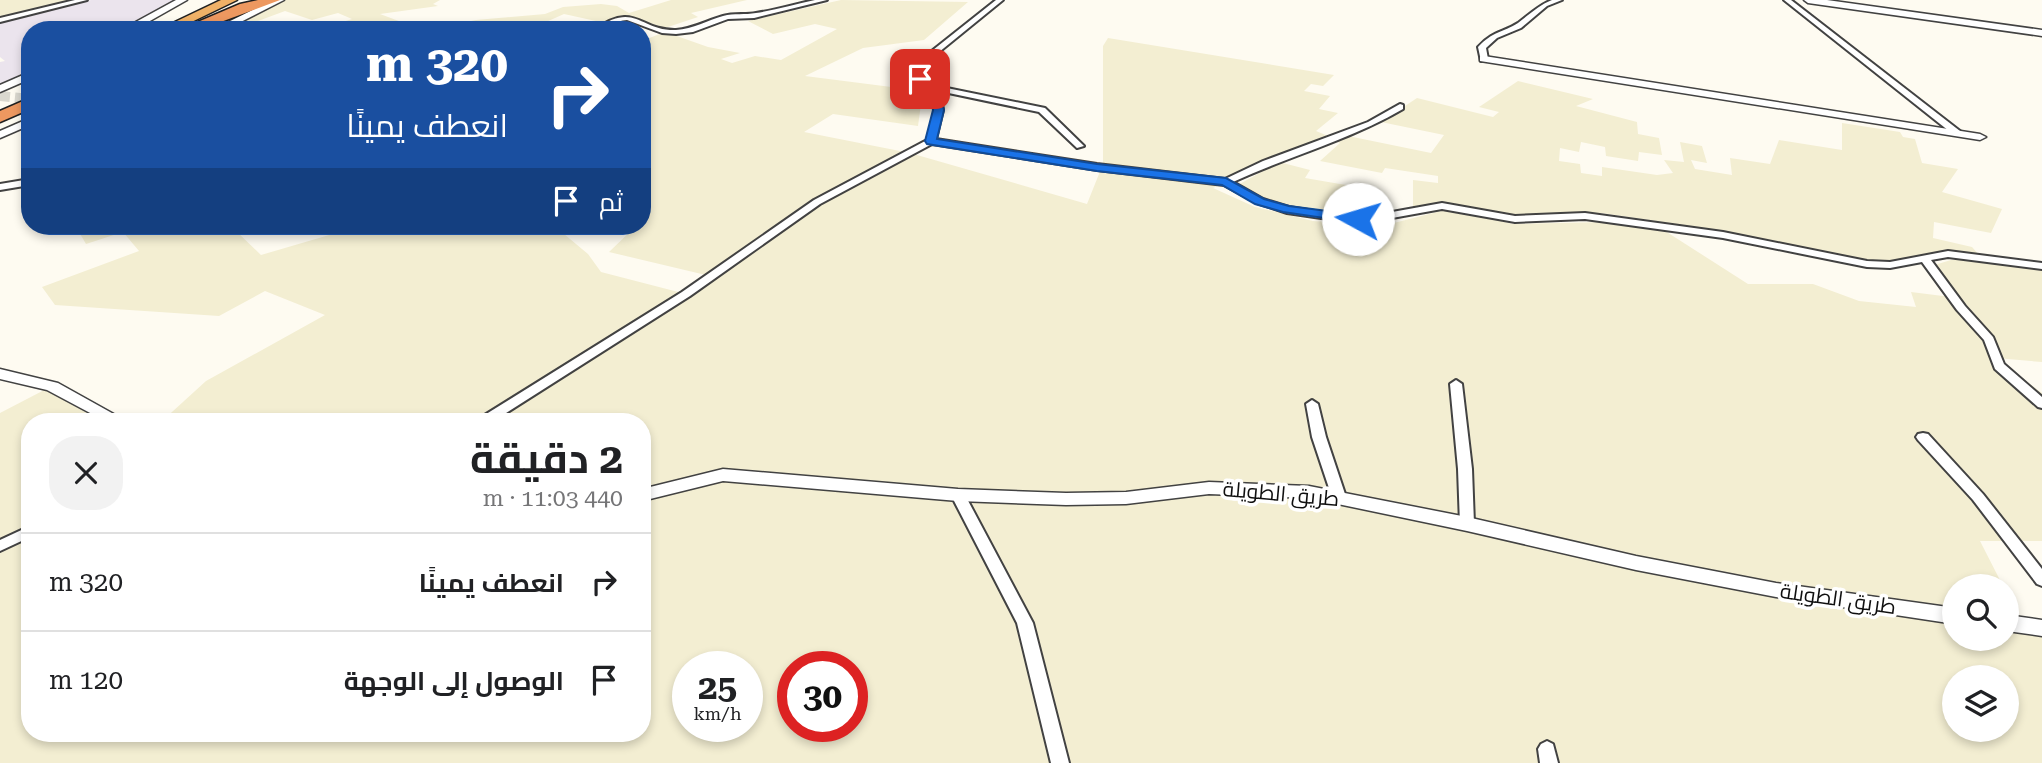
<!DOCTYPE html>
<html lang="ar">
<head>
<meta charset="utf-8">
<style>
  :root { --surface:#fff; --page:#f2f2f2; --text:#202124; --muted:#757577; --line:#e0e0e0 }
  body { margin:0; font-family:"Roboto Serif",Cairo,serif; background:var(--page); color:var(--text); direction:rtl; height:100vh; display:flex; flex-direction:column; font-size:26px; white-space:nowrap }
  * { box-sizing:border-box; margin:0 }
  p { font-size:23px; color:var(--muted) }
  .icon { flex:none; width:38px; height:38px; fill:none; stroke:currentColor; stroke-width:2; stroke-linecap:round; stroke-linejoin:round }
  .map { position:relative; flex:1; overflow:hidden; direction:ltr }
  .sheet { position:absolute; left:21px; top:413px; width:630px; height:329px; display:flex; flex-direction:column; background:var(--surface); border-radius:28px; box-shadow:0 4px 10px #0003; direction:rtl }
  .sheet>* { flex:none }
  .hud { position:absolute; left:21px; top:21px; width:630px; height:214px; border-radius:28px; box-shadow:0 4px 10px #0003; direction:rtl; background:#1a4fa0; color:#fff; overflow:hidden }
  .controls { position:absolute; left:1942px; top:574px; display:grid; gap:14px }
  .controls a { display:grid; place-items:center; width:77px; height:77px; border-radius:50%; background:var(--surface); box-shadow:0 4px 10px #0003; font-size:35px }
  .speed { position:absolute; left:672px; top:651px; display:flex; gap:14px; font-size:35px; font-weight:700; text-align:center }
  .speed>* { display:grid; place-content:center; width:91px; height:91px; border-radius:50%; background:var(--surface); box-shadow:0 4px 10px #0003; line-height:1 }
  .speed small { font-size:18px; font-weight:400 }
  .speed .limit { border:10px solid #d22; background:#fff; color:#111 }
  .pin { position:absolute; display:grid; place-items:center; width:60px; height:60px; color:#fff; margin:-30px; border-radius:14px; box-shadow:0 4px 10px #0006 }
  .me { position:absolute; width:77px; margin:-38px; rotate:276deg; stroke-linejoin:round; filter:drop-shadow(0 0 5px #0008) }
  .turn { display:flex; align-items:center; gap:24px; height:147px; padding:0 28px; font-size:32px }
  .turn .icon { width:91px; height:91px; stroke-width:2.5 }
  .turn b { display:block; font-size:49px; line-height:60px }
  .then { display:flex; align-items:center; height:66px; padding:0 28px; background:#0003; gap:14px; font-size:26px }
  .round { display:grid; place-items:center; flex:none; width:74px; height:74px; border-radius:28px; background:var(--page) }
  .overview { display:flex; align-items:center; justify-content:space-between; height:119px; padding:0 28px }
  h1 { font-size:42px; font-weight:700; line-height:52px }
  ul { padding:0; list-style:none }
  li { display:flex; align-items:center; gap:21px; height:98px; padding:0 28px; border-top:2px solid var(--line) }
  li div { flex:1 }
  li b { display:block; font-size:26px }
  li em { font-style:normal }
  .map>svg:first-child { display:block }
</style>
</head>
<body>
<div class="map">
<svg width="2042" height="763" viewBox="0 0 2042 763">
  <rect width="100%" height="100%" fill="#fefbf1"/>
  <polygon fill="#ebe4ed" points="91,0 178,0 119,30 30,30 30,71 0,84 0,62 5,61 0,57 0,22"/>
  <g fill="#f3eed2" fill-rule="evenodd">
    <polygon points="0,0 72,0 0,18"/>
    <polygon points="280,0 440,0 433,4 438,6 380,14 423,30 318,30 352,19 338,13 312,20 285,11 247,25 236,22"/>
    <polygon points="671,0 747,0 691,13 698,17 665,28 630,16 618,17 605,23 564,14 528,30 426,30 476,20 545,14 563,7 601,4 617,6 629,13"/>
    <path d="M841,0L968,2L924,40L863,48L805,76L907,89L921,104L918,126L833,114L804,132L910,153L1087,204L1103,164V46L1108,38L1334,75L1323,86L1311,84L1304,91L1330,96L1319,109L1338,113L1316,131L1328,136L1213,188L1255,207L1313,221L1382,226L1445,210L1477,214L1512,224L1605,222L1662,229L1748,284H1813L1859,301L1916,307L1911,292L1951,297L1928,267L1951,260H1967L2042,270V362L1996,358L2042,393V541H1980L2003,586H1955V639H2007V594L2023,625L2042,627V763H0V413L52,386L108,422H30V733H642V422H161L206,381L325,315L265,291L219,316L55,305L42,287L139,251L123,232L86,244L76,227L79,226H240L234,229L261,255L360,226H448L454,229L464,226H543L558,229L588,254L601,272L686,294L710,276L609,252L636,226H642V219L648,214L642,203V41L662,33L674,35L708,47L740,53L721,59L732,63L755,56L781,60L837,29L815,24L773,34L748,21ZM688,667H747V726H688ZM793,667H852V726H793ZM1955,677H2007V730H1955Z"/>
    <polygon points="1518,81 1593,99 1576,106 1637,122 1638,134 1659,138 1662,155 1639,152 1638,161 1606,156 1605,147 1581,142 1579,152 1560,148 1559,161 1580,164 1581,173 1602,176 1602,167 1657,175 1673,173 1664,160 1684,162 1680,142 1702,146 1707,163 1691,160 1695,169 1732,175 1730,158 1770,164 1779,140 1842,150 1842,123 1900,132 1903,137 1915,139 1922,163 1958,169 1942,192 2002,209 1991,233 1934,222 1933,238 1972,247 1980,256 1945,251 1894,260 1866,261 1722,231 1602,213 1515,215 1435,203 1413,207 1413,180 1438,183 1438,176 1385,168 1382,173 1320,161 1340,143 1334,141 1348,136 1431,153 1444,135 1381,122 1417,98 1493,117 1499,112 1479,107"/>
    <polygon points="1279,162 1310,170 1305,178 1375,190 1373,210 1378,210 1377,216 1306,211 1276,204 1251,194 1238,185"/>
  </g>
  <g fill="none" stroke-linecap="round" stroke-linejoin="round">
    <polyline stroke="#dad8cf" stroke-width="10" stroke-dasharray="10 5" stroke-linecap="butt" points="0,96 30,99"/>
    <defs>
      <g id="minor">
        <polygon points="75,0 87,0 0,22 0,18"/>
        <path d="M815,0H827L754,18L728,19L693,32L676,34L662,33L627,20C615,20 608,30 594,30C636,0 639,31 676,30C693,29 708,20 723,16C734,13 745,15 756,13C776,10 795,4 815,0Z"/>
        <path d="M996,0H1003L917,70L916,73L937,86L1045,108L1084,146L1077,148L1039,112L939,91L943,110L936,139L1097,164L1225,179L1263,161L1368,122L1400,104L1403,105V109C1350,140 1289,156 1233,182L1263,199L1289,207L1321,212L1370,216L1442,203L1515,216L1585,213L1723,232L1867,261L1890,262L1948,251L2042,263V269L1948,257L1931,260L1965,306L1993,337L2004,364L2042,397V408L2038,407L1995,369L1984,340L1957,310L1922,262L1890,268L1867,267L1723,238L1585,219L1515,222L1442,209L1370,222L1321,218L1287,213L1257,203L1224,185L1097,170L932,144L820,204L690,296L492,422H468L469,419L483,416L682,292L814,200L927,140L935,110L930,89L909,76V69Z"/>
        <path d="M1552,0H1562L1547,6L1521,28L1497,38L1486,48L1488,59L1481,61L1478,47C1493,31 1502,33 1518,23C1530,14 1539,5 1552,0Z"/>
        <polygon points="1784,0 1791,0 1960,131 1960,135 1954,135"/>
        <polygon points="30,179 30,185 0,190 0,184"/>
        <polygon points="1456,380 1462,384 1472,469 1474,524 1472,528 1462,528 1460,524 1458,469 1450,384"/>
        <polygon points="1312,400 1318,404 1326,437 1346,497 1344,500 1334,500 1332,497 1312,437 1306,404"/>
        <polygon points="1923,433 1928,434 1983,494 2042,569 2042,586 2037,584 1973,500 1918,440 1916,437 1918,434"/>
        <polygon points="958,490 963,492 965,495 1033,623 1069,763 1051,763 1017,623 951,495 953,492"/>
        <polygon points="30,526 30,537 0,551 0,540"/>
        <polygon points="1547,741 1553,744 1558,763 1540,763 1538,749 1541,744"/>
      </g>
      <g id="tertiary">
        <polygon points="176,0 187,0 134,30 121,30"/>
        <polygon points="273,0 284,0 225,30 212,30"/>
        <polygon points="1804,0 1827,0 2042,30 2042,36 1808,3"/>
        <polygon points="1484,56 1980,134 1986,137 1980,140 1480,61 1480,57"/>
        <polygon points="30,72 30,79 0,92 0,85"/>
        <polygon points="30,118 30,125 0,138 0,131"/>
        <polygon points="0,369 58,383 128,422 107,422 47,390 0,379"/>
        <polygon points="723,469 958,489 1066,493 1126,492 1209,482 1309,486 1467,517 1636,556 1776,583 1955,608 1955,624 1776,597 1636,570 1467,531 1309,498 1209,494 1126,504 1066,505 958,501 723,481 642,501 642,489"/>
        <polygon points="2007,615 2042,620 2042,636 2007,631"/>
      </g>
      <polygon id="trunk" points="221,0 237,0 175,30 158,30"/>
      <g id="motorway">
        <polygon points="258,0 280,0 199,30 179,30 240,4"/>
        <polygon points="30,98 30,109 0,122 0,111"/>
      </g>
    </defs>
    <use href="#minor" stroke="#424242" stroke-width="4"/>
    <use href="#tertiary" stroke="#424242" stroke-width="3"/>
    <use href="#trunk" stroke="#202020" stroke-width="3"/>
    <use href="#motorway" stroke="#202020" stroke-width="3"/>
    <use href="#minor" fill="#fff" fill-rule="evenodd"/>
    <use href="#tertiary" fill="#fff" fill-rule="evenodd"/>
    <use href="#trunk" fill="#f0b167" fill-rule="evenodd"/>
    <use href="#motorway" fill="#ed9860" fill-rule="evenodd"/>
  </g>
  <polygon fill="#1a73e8" stroke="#114b97" stroke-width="2" points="916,76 923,76 939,88 944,110 937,139 1097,164 1226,178 1264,199 1289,206 1358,215 1365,219 1358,223 1283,212 1255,204 1222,185 1097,171 927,144 925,141 933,110 929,89 916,81"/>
  <g text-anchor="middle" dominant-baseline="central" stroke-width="7" stroke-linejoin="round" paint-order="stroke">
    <g font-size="21" fill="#0f0f0f" stroke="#fff">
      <text transform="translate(1281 494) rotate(5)">طريق الطويلة</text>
      <text transform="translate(1838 599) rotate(8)">طريق الطويلة</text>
    </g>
  </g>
</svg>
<div class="controls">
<a><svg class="icon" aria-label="search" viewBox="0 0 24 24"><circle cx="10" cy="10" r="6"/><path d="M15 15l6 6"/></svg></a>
<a><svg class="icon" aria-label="layers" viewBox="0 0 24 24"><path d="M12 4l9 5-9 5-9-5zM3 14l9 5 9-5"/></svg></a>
</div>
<div class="speed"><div>25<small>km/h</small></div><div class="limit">30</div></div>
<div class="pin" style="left:920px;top:79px;background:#d93025"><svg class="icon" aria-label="arrive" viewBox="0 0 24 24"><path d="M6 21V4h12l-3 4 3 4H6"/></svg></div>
<svg class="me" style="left:1358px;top:219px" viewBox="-20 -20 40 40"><circle r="19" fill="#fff"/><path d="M0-13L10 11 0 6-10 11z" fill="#1a73e8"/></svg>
<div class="hud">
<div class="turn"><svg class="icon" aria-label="right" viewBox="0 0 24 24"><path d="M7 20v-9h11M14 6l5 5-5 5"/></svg><div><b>320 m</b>انعطف يمينًا</div></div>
<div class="then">ثم<svg class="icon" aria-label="arrive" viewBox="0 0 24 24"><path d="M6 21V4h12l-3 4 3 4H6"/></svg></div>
</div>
<section class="sheet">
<div class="overview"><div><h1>2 دقيقة</h1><p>440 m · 11:03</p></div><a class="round"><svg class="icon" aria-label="close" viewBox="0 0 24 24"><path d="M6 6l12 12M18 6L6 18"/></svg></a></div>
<ul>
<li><svg class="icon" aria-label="right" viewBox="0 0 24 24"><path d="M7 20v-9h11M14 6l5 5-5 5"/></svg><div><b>انعطف يمينًا</b></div><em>320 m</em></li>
<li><svg class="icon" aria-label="arrive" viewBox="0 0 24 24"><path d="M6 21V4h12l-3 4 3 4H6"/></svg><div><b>الوصول إلى الوجهة</b></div><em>120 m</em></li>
</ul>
</section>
</div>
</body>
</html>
